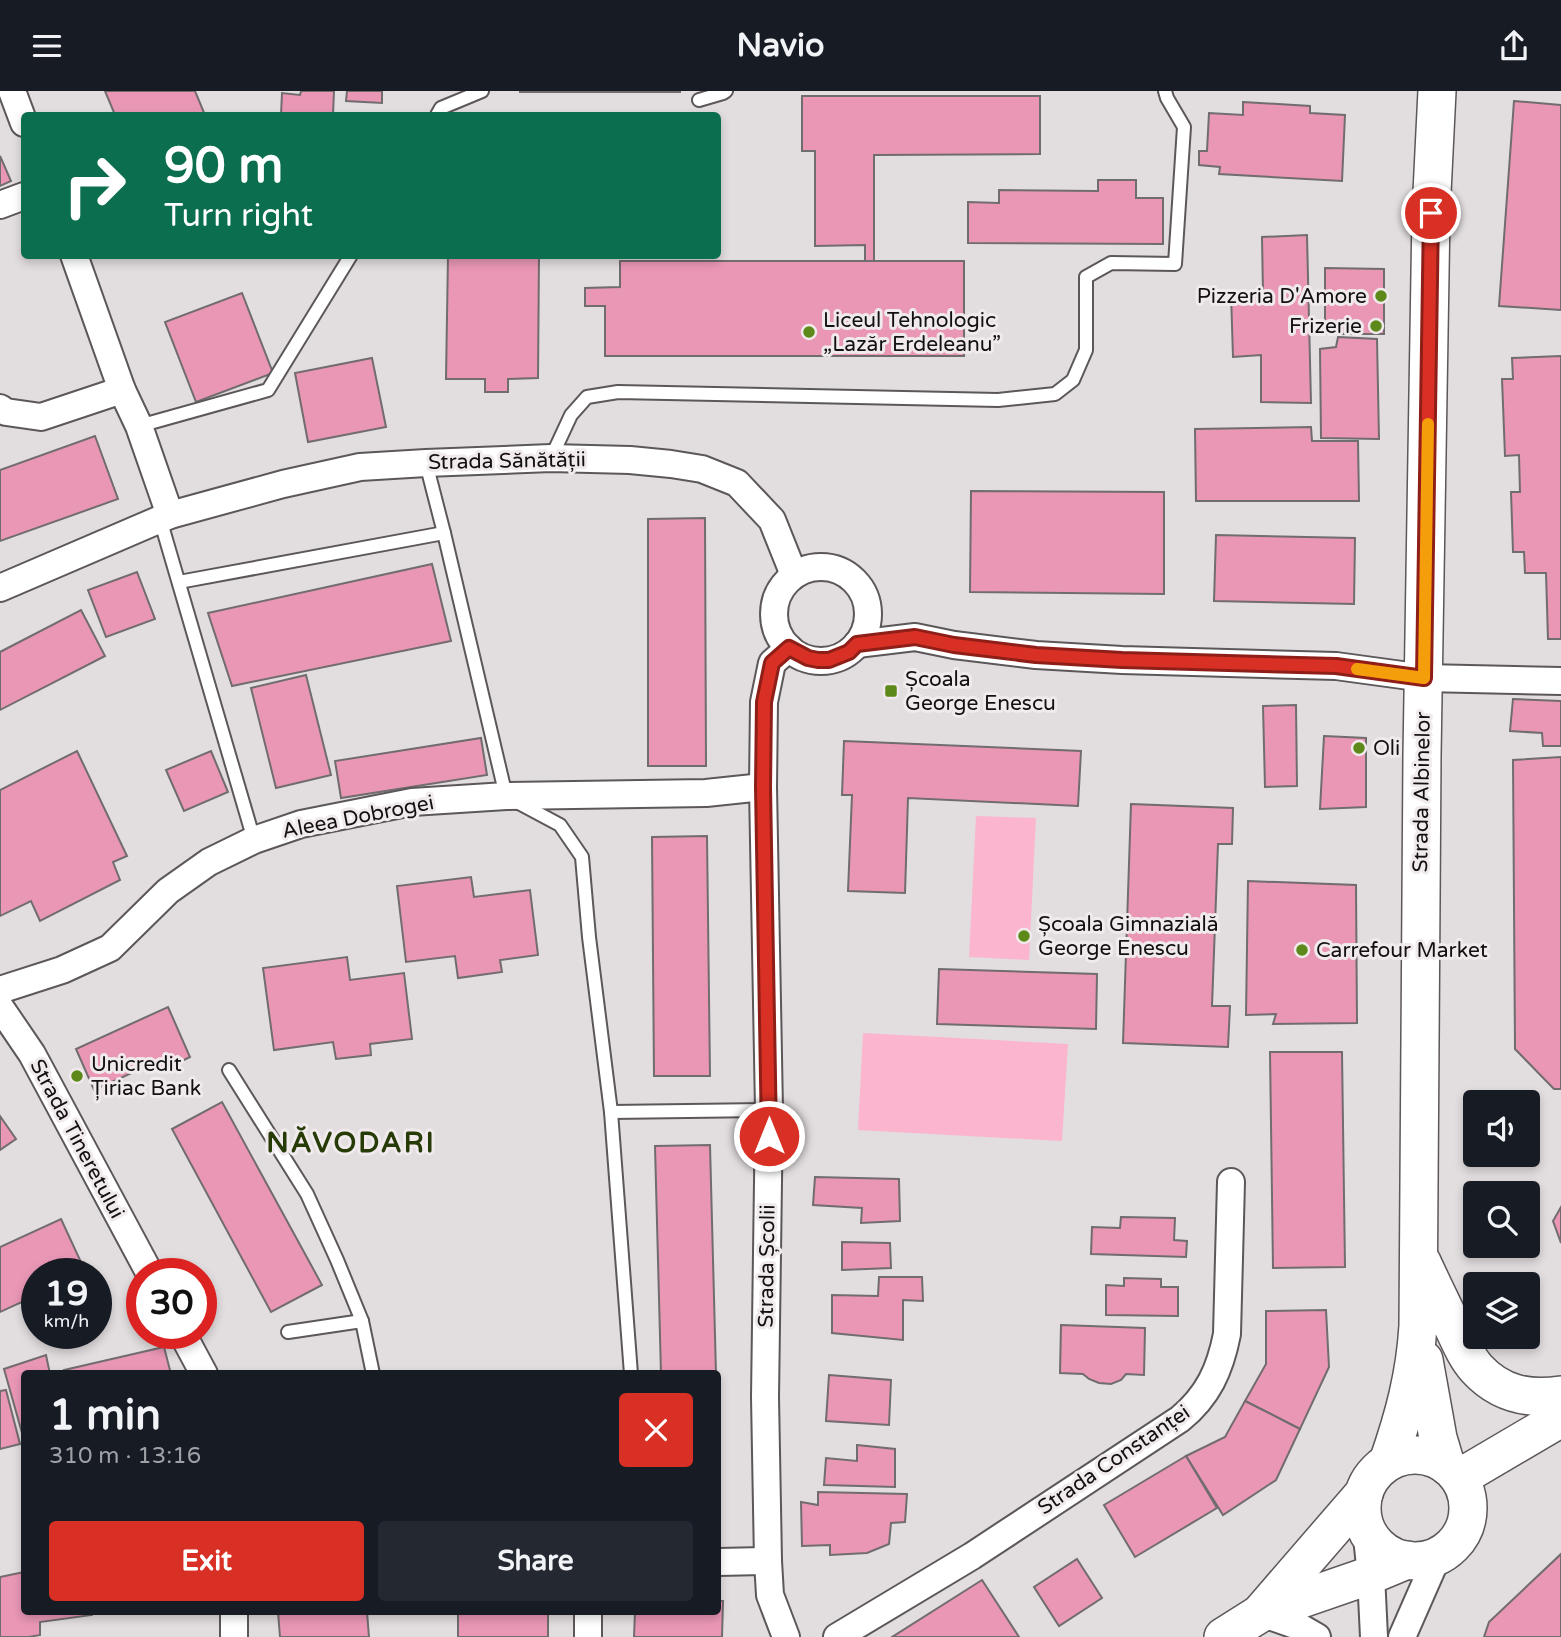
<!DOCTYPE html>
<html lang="en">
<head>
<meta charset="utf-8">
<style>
  :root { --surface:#171b24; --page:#242831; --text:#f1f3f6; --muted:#9ea1a6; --accent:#d93025 }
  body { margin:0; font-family:"Varela Round",sans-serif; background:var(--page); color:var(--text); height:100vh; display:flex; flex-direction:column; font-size:26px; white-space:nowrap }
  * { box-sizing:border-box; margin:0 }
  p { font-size:23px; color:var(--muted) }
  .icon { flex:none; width:38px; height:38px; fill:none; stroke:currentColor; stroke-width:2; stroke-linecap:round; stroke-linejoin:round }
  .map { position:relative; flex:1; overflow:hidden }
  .details { position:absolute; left:21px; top:1279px; width:700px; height:245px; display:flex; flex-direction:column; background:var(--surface); border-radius:7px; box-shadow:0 4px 10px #0003 }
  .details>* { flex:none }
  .top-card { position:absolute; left:21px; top:21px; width:700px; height:147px; border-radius:7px; box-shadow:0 4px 10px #0003; background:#0b6e4f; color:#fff; overflow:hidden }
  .fabs { position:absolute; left:1463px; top:999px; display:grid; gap:14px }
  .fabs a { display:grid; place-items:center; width:77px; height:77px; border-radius:7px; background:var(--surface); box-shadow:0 4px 10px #0003; font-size:35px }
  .speed { position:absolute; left:21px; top:1167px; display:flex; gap:14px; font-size:35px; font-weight:700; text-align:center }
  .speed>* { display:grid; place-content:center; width:91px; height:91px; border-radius:50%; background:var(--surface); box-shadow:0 4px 10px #0003; line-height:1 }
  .speed small { font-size:18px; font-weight:400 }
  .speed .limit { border:10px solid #d22; background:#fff; color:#111 }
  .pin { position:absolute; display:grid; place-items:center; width:60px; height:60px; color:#fff; margin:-30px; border:4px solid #fff; border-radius:50%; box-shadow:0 2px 7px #0007 }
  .me { position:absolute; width:77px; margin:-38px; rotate:0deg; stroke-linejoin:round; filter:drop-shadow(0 0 5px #0008) }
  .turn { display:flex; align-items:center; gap:24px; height:147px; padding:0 28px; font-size:32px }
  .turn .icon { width:91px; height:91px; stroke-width:2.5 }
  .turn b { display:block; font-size:49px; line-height:60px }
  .round { display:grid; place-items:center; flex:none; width:74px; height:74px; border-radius:7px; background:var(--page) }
  .summary { display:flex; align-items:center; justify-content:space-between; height:119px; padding:0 28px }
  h1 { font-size:42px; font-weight:700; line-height:52px }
  .action { display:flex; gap:14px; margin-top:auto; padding:14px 28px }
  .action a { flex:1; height:80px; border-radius:7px; background:var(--accent); color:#fff; font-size:28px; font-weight:700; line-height:80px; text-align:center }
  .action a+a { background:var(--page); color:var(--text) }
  header { display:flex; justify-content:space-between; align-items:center; height:91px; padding:0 28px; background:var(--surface); font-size:32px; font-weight:700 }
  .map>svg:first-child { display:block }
</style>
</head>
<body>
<header><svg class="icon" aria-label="menu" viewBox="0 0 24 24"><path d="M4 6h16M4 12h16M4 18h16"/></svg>Navio<svg class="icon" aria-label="share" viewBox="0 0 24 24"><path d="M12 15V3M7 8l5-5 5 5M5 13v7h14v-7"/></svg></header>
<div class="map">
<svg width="1561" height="1546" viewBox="0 0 1561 1546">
  <rect width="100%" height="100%" fill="#e2dddf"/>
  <g fill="#fcb5cf">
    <polygon points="976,725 1036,727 1029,869 969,866"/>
    <polygon points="863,942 1068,953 1062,1050 858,1039"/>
  </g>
  <g fill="#ea97b6" stroke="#716c6e" stroke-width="2">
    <polygon points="105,0 195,0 205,24 115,24"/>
    <polygon points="301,0 334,0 333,24 281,24 282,2 300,4"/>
    <polygon points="347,0 382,0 382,12 346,10"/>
    <rect x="520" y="0" width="160" height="1"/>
    <polygon points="802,5 1040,5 1040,63 874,64 874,170 865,170 865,154 815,155 815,60 802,60"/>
    <polygon points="1514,10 1561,14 1561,219 1499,215"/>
    <polygon points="1243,11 1310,15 1310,22 1345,24 1342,90 1219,83 1220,76 1199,74 1199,60 1207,60 1209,22 1243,24"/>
    <polygon points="0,65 11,90 0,95"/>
    <polygon points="1098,89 1136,89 1136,107 1163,107 1163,153 968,152 968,111 999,112 999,99 1098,100"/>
    <polygon points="1307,144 1311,312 1261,311 1261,264 1233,266 1231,203 1263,202 1262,146"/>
    <polygon points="448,164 539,164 538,287 508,288 508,301 485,301 485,288 446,288"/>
    <polygon points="620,170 964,170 964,265 605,265 605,215 585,215 585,197 620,196"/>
    <polygon points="1325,177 1384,178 1384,243 1325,243"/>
    <polygon points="242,202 273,282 196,311 165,231"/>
    <polygon points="1338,246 1377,248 1379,348 1321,347 1320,258 1336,256"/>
    <polygon points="1561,265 1561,548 1548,548 1546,482 1525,482 1524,461 1513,461 1511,401 1520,401 1519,364 1505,365 1502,288 1513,288 1512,267"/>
    <polygon points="372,267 386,336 308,351 295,282"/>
    <polygon points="1311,336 1312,350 1358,350 1359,410 1196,410 1195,338"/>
    <polygon points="95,345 118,408 0,450 0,379"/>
    <polygon points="971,400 1164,401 1164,503 970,501"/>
    <polygon points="705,427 706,675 648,675 648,428"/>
    <polygon points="1216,444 1355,447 1354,513 1214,510"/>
    <polygon points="432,473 451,550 232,595 208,522"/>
    <polygon points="137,481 155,528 106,546 88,499"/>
    <polygon points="81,519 105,565 0,619 0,561"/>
    <polygon points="306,584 331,684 276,697 251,597"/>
    <polygon points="1513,608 1561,610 1561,655 1543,655 1542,642 1510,640"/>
    <polygon points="1296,614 1297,695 1265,696 1263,615"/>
    <polygon points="1324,645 1366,647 1366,716 1320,718"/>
    <polygon points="481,647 487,684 341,707 335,670"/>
    <polygon points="844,650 1081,660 1078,715 908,707 905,802 848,800 852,704 842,704"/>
    <polygon points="77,660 127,765 113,771 120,789 40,830 31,810 0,825 0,699"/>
    <polygon points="211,660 228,701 184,720 166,679"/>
    <polygon points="1561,666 1561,998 1554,998 1515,958 1513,669"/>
    <polygon points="1131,713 1233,717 1232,753 1218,753 1212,915 1230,915 1228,956 1123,952"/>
    <polygon points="707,745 710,985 654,985 652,746"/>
    <polygon points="471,786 474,806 530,799 538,864 500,869 502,881 458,887 455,865 406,871 397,795"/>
    <polygon points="1248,790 1356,794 1357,932 1273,933 1276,923 1246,924"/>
    <polygon points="347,866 350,889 404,882 412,948 370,953 371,964 336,968 333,951 274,959 263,877"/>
    <polygon points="939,878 1097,883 1096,938 937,933"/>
    <polygon points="168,916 190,966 160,981 156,971 94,999 76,958"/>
    <polygon points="1270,961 1342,961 1345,1176 1273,1177"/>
    <polygon points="222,1011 322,1194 271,1221 172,1038"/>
    <polygon points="0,1025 16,1048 0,1059"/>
    <polygon points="710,1054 716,1283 661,1283 655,1055"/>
    <polygon points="815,1086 899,1088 900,1130 861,1132 862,1117 813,1114"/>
    <polygon points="1561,1116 1561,1152 1553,1130"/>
    <polygon points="1121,1126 1175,1127 1174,1149 1187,1150 1186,1166 1091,1163 1092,1136 1120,1137"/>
    <polygon points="61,1128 86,1182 37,1183 37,1204 0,1221 0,1156"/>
    <polygon points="842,1151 890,1152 891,1177 842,1179"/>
    <polygon points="879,1186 922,1186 923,1210 903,1209 903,1249 832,1242 832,1204 878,1205"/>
    <polygon points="1124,1187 1161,1188 1161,1196 1178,1196 1178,1225 1106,1224 1106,1194 1124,1195"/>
    <polygon points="1326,1219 1329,1276 1300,1338 1245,1310 1266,1273 1266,1220"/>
    <polygon points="1061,1234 1145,1237 1144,1284 1126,1283 1121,1289 1111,1293 1099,1292 1089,1288 1083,1283 1060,1282"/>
    <polygon points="164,1256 171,1283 65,1283 64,1279"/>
    <polygon points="46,1264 50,1283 24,1283 24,1349 4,1278"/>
    <polygon points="829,1284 891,1289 889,1334 826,1330"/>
    <polygon points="6,1299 20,1353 0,1358 0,1300"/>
    <polygon points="1245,1310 1300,1338 1276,1389 1223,1424 1186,1365 1225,1346"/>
    <polygon points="718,1335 720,1418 718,1418"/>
    <polygon points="857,1354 895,1358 895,1396 824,1394 826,1367 857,1370"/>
    <polygon points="1186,1365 1217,1417 1135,1466 1104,1414"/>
    <polygon points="818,1401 907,1403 905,1431 891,1432 889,1453 867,1462 830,1464 830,1454 802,1455 801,1411 818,1414"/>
    <polygon points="1561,1463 1561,1546 1484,1546 1489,1531"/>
    <polygon points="1077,1468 1102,1507 1059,1535 1034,1496"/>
    <polygon points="24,1481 24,1521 92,1521 92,1524 40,1531 40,1544 29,1546 0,1546 0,1486"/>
    <polygon points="982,1489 1019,1546 892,1546"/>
    <polygon points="718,1510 723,1510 722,1546 634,1546 635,1521 718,1521"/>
    <polygon points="278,1521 367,1521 369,1546 280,1546"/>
    <rect x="458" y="1521" width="90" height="25"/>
  </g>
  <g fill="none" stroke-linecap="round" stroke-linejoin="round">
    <defs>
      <g id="lane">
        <polyline points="699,9 723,2 726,0"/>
        <polyline points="437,24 441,17 482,0"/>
        <polyline points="139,335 268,299 351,164"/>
        <polyline points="551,367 571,324 587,306 618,301 998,309 1055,303 1073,289 1086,259 1086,186 1111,172 1175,173 1184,36 1167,7 1165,0"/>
        <polyline points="426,372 444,442 506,705 560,734 582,766 589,846 611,1021 631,1283"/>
        <polyline points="160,428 254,749"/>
        <polyline points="179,491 444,442"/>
        <polyline points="229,979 307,1103 337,1169 362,1230 373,1283"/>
        <polyline points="611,1021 769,1019"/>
        <polyline points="288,1241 362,1230"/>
      </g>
      <g id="street">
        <polyline points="12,0 24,32"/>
        <polyline points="0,114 24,105"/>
        <polyline points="74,164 122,299 139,335 170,424"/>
        <polyline points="0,317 6,321 41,326 122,299"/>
        <circle cx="821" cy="523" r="47"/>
        <polyline points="0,497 170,424 283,393 360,376 426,372 551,367 630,369 671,373 702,378 737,392 772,429 794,484"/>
        <polyline points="857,553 915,546 954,554 1036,564 1122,569 1336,575 1424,587 1561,590"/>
        <polyline points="0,899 62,879 110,857 168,800 209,771 254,749 301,733 412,711 506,705 706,702 763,696"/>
        <polyline points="0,916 32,963 150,1183"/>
        <polyline points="182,1242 204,1283"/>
        <polyline points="1366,1437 1371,1484 1374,1546"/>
        <polyline points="718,1471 768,1470"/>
        <polyline points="234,1521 234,1546"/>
        <polyline points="1261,1522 1298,1535 1317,1546"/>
        <polyline points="588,1546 588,1521"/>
        <polyline points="786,1546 770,1504 768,1470 765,1306 769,1019 763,696 764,611 772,572 789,557"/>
        <path d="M837,1546L972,1465L1180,1328C1208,1305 1220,1279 1227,1243L1231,1091"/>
        <polyline points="1402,1546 1438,1464"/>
      </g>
      <g id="secondary">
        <path d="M1422,1171C1431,1191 1441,1211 1450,1230C1458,1246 1465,1265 1477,1278C1500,1303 1528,1309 1561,1304"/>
        <polyline points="1424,1269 1438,1347 1446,1374"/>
        <circle cx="1415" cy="1417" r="53"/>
        <path d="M1388,1371C1404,1325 1415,1284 1418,1235L1422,665L1431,122L1437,0"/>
        <polyline points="1459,1387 1561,1327"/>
        <polyline points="1262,1520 1364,1402"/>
        <polyline points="1223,1546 1261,1522 1371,1484 1407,1469"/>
      </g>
    </defs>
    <use href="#lane" stroke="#5c5759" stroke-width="16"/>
    <use href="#street" stroke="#5c5759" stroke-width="30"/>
    <use href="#secondary" stroke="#5c5759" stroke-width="40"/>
    <use href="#lane" stroke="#fff" stroke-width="12"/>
    <use href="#street" stroke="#fff" stroke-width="26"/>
    <use href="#secondary" stroke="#fff" stroke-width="37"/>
  </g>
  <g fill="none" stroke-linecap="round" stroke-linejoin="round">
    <defs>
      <polyline id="route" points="769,1045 763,696 764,611 772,572 789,557 808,567 818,569 829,569 849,561 857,553 915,546 954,554 1036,564 1122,569 1336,575 1424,587 1431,122"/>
    </defs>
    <use href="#route" stroke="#8d1f18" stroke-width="18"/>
    <use href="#route" stroke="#d93025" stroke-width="12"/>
    <polyline stroke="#f59e0b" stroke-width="12" points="1357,578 1424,587 1428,333"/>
  </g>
  <g fill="#5c8919" stroke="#f0eaec" stroke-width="2.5">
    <circle cx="1381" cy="205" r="7"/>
    <circle cx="1376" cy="235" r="7"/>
    <circle cx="809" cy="241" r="7"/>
    <rect x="884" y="593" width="14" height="14" rx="3.5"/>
    <circle cx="1359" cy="657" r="7"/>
    <circle cx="1024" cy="845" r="7"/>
    <circle cx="1302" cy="859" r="7"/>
    <circle cx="77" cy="985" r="7"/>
  </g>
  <g text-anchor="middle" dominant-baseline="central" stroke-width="6" stroke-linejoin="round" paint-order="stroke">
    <g font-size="21" fill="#121011" stroke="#f0eaec" text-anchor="start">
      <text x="1367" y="205" text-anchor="end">Pizzeria D'Amore</text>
      <text x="823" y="229">Liceul Tehnologic<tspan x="823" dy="24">„Lazăr Erdeleanu”</tspan></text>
      <text x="1362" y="235" text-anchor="end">Frizerie</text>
      <text x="905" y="588">Școala<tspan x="905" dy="24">George Enescu</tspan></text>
      <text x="1373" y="657">Oli</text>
      <text x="1038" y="833">Școala Gimnazială<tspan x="1038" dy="24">George Enescu</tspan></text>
      <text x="1316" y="859">Carrefour Market</text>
      <text x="91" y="973">Unicredit<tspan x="91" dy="24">Țiriac Bank</tspan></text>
    </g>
    <g font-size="21" fill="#121011" stroke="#f0eaec">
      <text transform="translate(507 370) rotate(-1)">Strada Sănătății</text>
      <text transform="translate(1422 701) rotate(-89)">Strada Albinelor</text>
      <text transform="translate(358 726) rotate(-11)">Aleea Dobrogei</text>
      <text transform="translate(77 1048) rotate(62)">Strada Tineretului</text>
      <text transform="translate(767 1175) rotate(-89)">Strada Școlii</text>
      <text transform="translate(1114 1369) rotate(-34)">Strada Constanței</text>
    </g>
    <g font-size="28" font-weight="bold" letter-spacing="2" fill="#263b06" stroke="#f0eaec">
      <text x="351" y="1052">NĂVODARI</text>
    </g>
  </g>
</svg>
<div class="fabs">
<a><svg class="icon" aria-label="sound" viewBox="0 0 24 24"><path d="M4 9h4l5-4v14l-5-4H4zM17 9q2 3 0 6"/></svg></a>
<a><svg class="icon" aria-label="search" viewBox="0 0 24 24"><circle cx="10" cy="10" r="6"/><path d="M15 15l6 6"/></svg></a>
<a><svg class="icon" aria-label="layers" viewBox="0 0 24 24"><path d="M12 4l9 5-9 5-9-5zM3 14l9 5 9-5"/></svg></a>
</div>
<div class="speed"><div>19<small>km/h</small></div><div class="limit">30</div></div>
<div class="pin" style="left:1431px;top:122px;background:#d93025"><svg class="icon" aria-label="arrive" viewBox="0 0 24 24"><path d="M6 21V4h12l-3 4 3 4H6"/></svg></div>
<svg class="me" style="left:769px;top:1045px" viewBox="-20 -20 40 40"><circle r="17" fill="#d93025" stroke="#fff" stroke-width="3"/><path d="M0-11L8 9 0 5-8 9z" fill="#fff"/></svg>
<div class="top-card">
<div class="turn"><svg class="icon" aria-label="right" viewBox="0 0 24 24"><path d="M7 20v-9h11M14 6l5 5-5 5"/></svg><div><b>90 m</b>Turn right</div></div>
</div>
<section class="details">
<div class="summary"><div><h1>1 min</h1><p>310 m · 13:16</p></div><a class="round" style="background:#d93025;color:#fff"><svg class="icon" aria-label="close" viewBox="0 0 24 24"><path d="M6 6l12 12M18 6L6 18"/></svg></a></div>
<div class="action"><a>Exit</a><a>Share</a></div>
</section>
</div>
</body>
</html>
